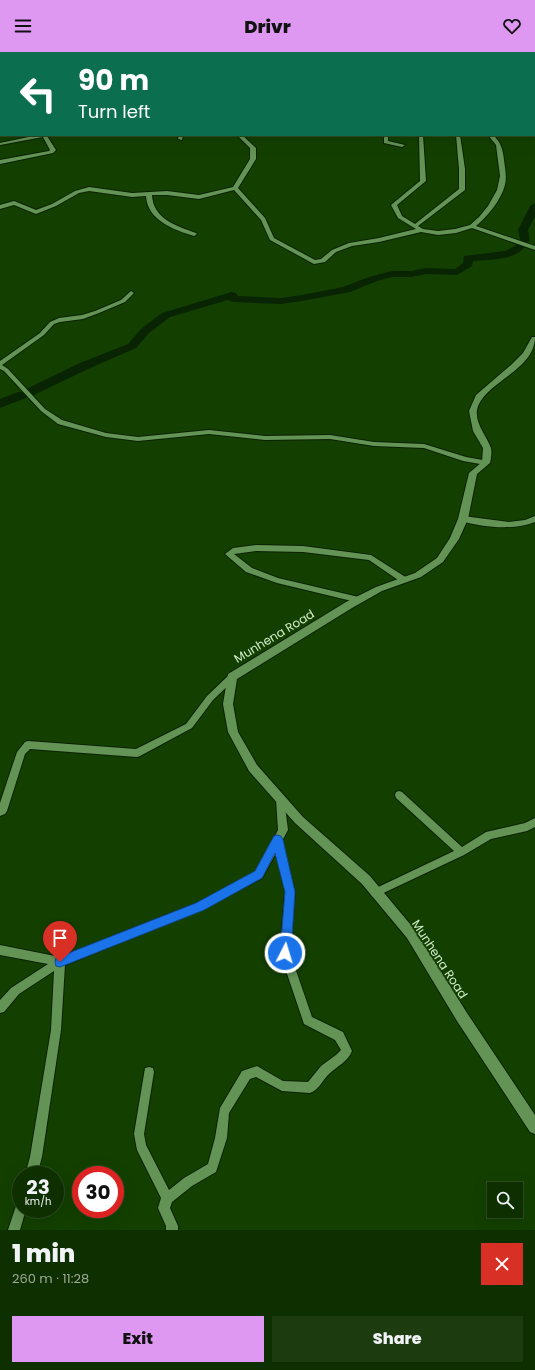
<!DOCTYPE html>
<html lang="en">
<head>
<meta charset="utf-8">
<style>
  :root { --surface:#0e3001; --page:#1c3c10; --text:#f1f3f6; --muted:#9ba999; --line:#2e4b23; --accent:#de98f2 }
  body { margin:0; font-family:Poppins,sans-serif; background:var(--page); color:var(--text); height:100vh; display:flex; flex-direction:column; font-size:15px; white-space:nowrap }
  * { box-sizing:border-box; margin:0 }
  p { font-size:13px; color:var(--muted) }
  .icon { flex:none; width:22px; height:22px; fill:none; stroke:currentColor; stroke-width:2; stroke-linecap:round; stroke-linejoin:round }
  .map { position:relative; height:1178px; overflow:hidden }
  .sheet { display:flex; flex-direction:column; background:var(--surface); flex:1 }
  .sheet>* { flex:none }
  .guide { position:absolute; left:0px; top:0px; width:535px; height:84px; box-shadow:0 4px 16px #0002,0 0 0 1px var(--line); background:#0b6e4f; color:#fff; overflow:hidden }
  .buttons { position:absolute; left:487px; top:1130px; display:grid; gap:8px }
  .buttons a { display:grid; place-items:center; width:36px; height:36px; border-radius:0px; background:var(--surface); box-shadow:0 4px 16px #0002,0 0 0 1px var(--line); font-size:20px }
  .speed { position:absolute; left:12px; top:1114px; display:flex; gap:8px; font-size:20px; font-weight:700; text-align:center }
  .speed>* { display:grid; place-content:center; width:52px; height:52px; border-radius:50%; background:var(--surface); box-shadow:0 4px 16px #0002,0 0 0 1px var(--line); line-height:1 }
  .speed small { font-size:10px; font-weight:400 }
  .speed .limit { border:6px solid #d22; background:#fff; color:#111 }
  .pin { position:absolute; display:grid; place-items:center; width:34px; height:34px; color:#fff; margin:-41px -17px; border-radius:50% 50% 50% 0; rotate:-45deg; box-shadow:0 0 4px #0007 }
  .pin .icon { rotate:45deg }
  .me { position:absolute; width:44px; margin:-22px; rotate:5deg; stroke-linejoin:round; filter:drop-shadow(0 0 3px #0008) }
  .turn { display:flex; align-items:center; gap:14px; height:84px; padding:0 12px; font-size:18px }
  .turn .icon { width:52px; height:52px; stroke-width:2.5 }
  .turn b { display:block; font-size:28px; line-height:34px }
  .round { display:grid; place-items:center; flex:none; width:42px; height:42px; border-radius:0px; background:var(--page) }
  .head { display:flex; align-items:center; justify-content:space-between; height:68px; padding:0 12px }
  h1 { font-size:24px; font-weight:800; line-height:30px }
  .action { display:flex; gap:8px; margin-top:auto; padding:8px 12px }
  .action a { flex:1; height:46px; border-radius:0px; background:var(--accent); color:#111; font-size:16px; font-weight:800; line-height:46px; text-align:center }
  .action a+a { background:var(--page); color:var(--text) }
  header { display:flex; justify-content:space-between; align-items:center; height:52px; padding:0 12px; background:var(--accent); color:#111; font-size:18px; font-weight:800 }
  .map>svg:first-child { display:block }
</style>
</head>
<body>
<header><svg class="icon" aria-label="menu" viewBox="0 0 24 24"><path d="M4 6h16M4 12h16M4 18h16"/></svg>Drivr<svg class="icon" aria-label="heart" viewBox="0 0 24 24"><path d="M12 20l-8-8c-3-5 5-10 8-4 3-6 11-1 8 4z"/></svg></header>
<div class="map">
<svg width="535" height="1178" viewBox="0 0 535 1178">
  <rect width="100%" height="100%" fill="#134001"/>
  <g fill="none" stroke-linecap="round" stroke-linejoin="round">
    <path fill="#092402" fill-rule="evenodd" d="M535,151V164L528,178L530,189L525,192L526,194C514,209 491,207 473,209L472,214L457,223L426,222L411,225H392L377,229L350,240L302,249L281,252L233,250L228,248L170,265L149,281L136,296L88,317L34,343H28L26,346L0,356V347L18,340H24L26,337L80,311L128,292L141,277L162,261L232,240L236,241L238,244L281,246L302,243L343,235L369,225L392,219H411L426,216L455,217L463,211L464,204L505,199L521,191L518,178L530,154Z"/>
    <defs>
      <g id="street">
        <rect x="209" y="0" width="4" height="1"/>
        <rect x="307" y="0" width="4" height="1"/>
        <rect x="0" y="43" width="1" height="2"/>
        <rect x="0" y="71" width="1" height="2"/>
        <polygon points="38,83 48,83 47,84 56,98 53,101 0,112 0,108 49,99 50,98 43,85 0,93 0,91"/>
        <polygon points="179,83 183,83 182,88 178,87"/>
        <path d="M237,83H242L256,96V107L238,136L265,166L274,186L315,208L321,207L332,198L349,191L379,186L416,177L398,166L391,153L420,129L419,83H423L426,129L397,153L402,164L415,172L459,137V117L456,83H460L465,117V138L418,174L423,177L438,179L455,177L470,173L479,165L488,154L497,138L500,124L496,93L488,83H493C501,90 503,98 504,108C505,116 507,125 505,133C501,148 488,164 476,174L535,194V198L472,176L456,181L438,183L421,180L379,190L352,194L336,200L325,210L314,212L270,188L261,168L234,138L199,147L167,143H152C153,167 177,174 196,181L197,182L194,184C174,178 147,168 146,144L132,145L89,139L79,141L56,154L36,162L14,153L0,157V153L14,149L36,158L52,152L75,139L89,135L132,141L167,139L199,143L233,135L250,107V96Z"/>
        <polygon points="384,83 388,83 388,89 405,93 402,95 384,91"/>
        <polygon points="131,239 134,241 125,250 99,261 83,267 60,270 54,272 44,283 2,313 8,317 45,357 62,368 106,381 138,385 209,378 265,384 330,383 374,390 424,392 466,405 488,409 489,411 486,413 463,409 424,396 374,394 330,387 265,388 209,382 138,389 106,385 58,372 41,359 4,319 0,317 0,309 40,281 50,270 59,266 82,263 95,259 121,248"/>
        <path d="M463,464L509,470L525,468L535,464V470C512,479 484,475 460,469L459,467Z"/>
        <polygon points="256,493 303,494 371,503 407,526 408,528 407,530 401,530 369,508 303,500 256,499 234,502 252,516 278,526 363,546 364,548 360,551 277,531 246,520 225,502 233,496"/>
        <polygon points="232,622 235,623 236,625 235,627 213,648 192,676 140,704 137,705 30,697 25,702 7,759 5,762 0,764 0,751 17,700 25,690 28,689 136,697 186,672 207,644 229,623"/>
        <polygon points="399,739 402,740 462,795 486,780 525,771 535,766 535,775 527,779 491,787 464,803 375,845 372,844 370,841 372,838 454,799 396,746 395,743 396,740"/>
        <path d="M280,743L283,744L284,747L288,778L282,789L295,840L290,901L312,965L343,980L352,999C348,1009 338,1014 330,1021C323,1027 319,1038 310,1041L282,1039L256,1025L250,1027L229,1061L227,1086L216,1120L192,1134L172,1150L170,1156L178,1174V1178H166V1174L158,1156L161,1146L137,1098L134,1082L145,1016L149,1015L153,1016L154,1020L144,1082L146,1093L169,1138L184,1126L208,1112L215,1086L220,1056L242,1019L257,1014L283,1029L308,1030L321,1014L336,1003L341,998L335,988L304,972L280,901L285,840L276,801L262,826L203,857L65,913L61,978L42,1105L37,1123H25L30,1105L51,978L54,919L19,942L4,960L0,961V948L11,936L48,912L0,903V893L60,905L197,851L256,820L278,778L276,747L277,744Z"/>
        <polygon points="21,1149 21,1157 26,1157 20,1178 8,1178 17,1151"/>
      </g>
      <path id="secondary" d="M532,285H535C535,319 483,330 477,358C475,372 487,384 491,396C492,400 491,407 490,411L477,422L468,467L459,487L443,510L421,525L382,539L352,556L237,627L233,652L238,680L257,713L303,765L370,824L415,878L467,961L535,1063V1082L530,1080L457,969L407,886L362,832L295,771L249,719L228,680L223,652L228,622L346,550L376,535L415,521L437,506L450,486L458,467L469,421L482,410L483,396L473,379L469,359L476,343L511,313L523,301Z"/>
    </defs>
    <use href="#street" stroke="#0b2204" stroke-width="2"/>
    <use href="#secondary" stroke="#0b2204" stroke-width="2"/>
    <use href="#street" fill="#649356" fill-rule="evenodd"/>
    <use href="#secondary" fill="#649356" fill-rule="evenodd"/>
  </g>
  <polygon fill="#1a73e8" stroke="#114b97" points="277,783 281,784 283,788 295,840 291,901 289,905 285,906 281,905 280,901 285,840 275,801 262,826 204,858 60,915 56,914 55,910 56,906 196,851 255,819 274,784"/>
  <g text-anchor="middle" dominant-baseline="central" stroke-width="4" stroke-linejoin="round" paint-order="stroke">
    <g font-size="12" fill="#d2eccb" stroke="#134001">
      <text transform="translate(274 584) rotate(-31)">Munhena Road</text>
      <text transform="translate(440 907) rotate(57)">Munhena Road</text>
    </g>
  </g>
</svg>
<div class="buttons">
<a><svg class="icon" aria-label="search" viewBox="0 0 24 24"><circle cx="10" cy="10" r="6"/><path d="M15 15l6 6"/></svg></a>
</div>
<div class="speed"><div>23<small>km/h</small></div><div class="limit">30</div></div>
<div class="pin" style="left:60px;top:910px;background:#d93025"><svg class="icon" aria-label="arrive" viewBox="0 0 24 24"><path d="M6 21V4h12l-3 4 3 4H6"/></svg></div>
<svg class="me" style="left:285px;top:901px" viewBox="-20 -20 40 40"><circle r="17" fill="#1a73e8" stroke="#fff" stroke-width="3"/><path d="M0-11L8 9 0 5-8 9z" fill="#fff"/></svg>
<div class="guide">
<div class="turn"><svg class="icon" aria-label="left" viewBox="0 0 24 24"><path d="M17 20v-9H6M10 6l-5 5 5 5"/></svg><div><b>90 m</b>Turn left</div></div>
</div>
</div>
<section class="sheet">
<div class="head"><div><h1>1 min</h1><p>260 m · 11:28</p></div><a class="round" style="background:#d93025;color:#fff"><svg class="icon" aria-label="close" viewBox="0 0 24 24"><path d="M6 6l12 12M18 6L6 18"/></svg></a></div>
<div class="action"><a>Exit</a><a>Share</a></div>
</section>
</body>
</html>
